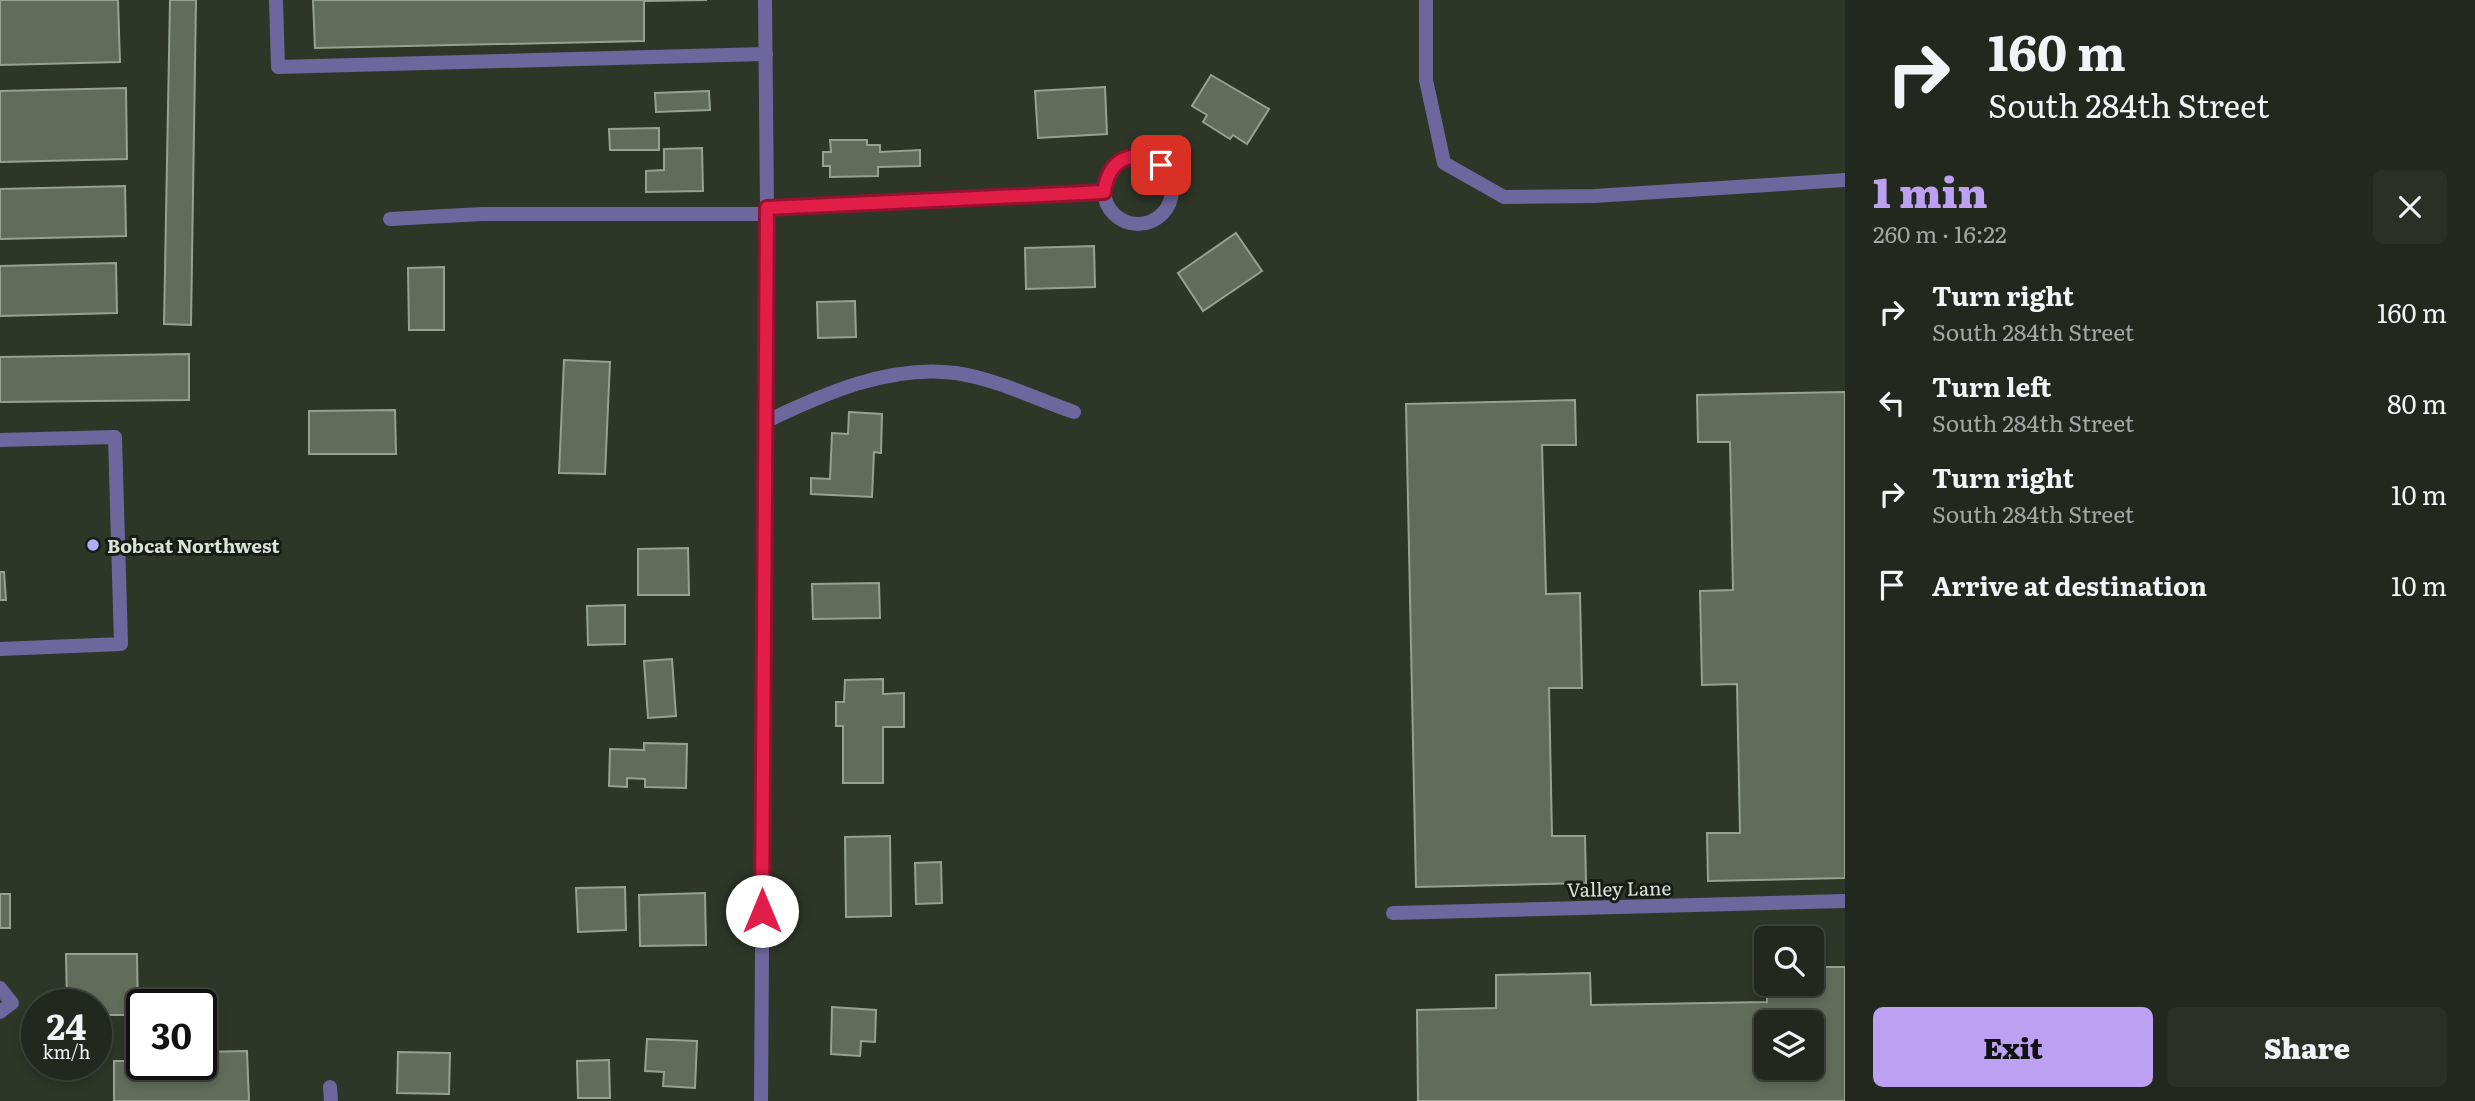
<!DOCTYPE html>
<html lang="en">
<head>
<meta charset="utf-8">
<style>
  :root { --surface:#22281d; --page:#2a3026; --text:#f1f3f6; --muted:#a2a6a4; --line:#3f443b; --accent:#bca0f2 }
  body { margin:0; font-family:Literata,serif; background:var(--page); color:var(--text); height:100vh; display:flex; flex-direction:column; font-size:26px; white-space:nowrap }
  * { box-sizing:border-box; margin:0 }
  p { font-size:23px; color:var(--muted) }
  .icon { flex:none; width:38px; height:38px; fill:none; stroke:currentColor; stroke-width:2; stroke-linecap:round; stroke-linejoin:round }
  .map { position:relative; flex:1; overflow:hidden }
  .side { display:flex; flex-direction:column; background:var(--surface); width:630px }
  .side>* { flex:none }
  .top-card { background:#22281d; color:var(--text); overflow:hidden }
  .tools { position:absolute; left:1754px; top:926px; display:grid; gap:14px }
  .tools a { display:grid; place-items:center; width:70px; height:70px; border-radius:10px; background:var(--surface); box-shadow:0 4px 10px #0003,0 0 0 2px var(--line); font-size:35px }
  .speed { position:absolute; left:21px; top:989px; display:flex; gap:14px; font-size:35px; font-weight:700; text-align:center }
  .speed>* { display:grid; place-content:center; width:91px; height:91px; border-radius:50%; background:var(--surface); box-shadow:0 4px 10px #0003,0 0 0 2px var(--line); line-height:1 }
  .speed small { font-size:18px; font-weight:400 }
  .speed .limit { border:4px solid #111; border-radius:10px; background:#fff; color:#111 }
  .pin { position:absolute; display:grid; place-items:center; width:60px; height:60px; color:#fff; margin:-30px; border-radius:14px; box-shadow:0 4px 10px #0006 }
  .me { position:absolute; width:77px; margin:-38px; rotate:0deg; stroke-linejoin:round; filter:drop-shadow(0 0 5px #0008) }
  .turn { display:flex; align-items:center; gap:24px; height:147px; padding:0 28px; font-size:32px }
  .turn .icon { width:91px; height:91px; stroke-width:2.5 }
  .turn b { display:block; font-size:49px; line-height:60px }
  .round { display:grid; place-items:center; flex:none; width:74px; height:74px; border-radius:10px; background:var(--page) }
  .overview { display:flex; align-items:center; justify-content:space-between; height:119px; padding:0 28px }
  h1 { font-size:42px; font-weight:800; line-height:52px; color:var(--accent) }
  .primary-button { display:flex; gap:14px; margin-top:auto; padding:14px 28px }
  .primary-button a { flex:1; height:80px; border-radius:10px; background:var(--accent); color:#111; font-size:28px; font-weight:800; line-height:80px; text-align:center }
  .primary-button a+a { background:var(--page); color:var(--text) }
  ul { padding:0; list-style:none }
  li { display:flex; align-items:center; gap:21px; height:91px; padding:0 28px }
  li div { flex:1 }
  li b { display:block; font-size:26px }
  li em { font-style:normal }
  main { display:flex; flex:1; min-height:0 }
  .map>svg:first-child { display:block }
</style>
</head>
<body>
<main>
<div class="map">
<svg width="1845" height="1101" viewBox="0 0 1845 1101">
  <rect width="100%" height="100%" fill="#2d3627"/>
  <g fill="#616c5b" stroke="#96a28f" stroke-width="2" fill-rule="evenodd">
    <polygon points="0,0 118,0 120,62 0,65"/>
    <polygon points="170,0 196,0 191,325 164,324"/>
    <polygon points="313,0 707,0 644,1 644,41 315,48"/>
    <polygon points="1211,75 1269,109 1247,144 1233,135 1230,139 1203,122 1207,115 1192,106"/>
    <polygon points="1105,87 1107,134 1038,138 1035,91"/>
    <polygon points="126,88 127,159 0,162 0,91"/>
    <polygon points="709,91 710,110 656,112 655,93"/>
    <polygon points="659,128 659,150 610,150 609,129"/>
    <polygon points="830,140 867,140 867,145 880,145 880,152 920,150 920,166 878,167 878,176 830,177 830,166 823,166 823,152 831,152"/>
    <polygon points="702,148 703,191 646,192 646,171 664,170 664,149"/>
    <polygon points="125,186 126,236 0,239 0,189"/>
    <polygon points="1236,233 1262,271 1203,311 1178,273"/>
    <polygon points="1094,246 1095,287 1026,289 1025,248"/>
    <polygon points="116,263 117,313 0,316 0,266"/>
    <polygon points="444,267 444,330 409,330 408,268"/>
    <polygon points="855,301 856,337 818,338 817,302"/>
    <polygon points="189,354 189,400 0,402 0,357"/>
    <polygon points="564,360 610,362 605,474 559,473"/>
    <polygon points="1845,392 1845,878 1708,881 1707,833 1740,833 1737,684 1702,685 1700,591 1733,590 1730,442 1698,442 1697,395"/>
    <polygon points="1575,400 1576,445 1542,445 1546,594 1580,593 1582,688 1549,688 1552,836 1585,836 1586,883 1416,887 1406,404"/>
    <polygon points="395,410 396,454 309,454 309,411"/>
    <polygon points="849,412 882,414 881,453 874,452 872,497 811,494 811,478 830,479 832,433 848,434"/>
    <polygon points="688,548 689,595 638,595 638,549"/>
    <polygon points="0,572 4,572 6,600 0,600"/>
    <polygon points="879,583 880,618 813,619 812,584"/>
    <polygon points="625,605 625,644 588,645 587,606"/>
    <polygon points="672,659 676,716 648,718 644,661"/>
    <polygon points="883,679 883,694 904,693 904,727 883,727 883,783 843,783 843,726 836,726 836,702 844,702 845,680"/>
    <polygon points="644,743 687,744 686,788 645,787 645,779 627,778 627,787 609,786 610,749 644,750"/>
    <polygon points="890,836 891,916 846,917 845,837"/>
    <polygon points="941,862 942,903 916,904 915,863"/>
    <polygon points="625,887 626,930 578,932 576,888"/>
    <polygon points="705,893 706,945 640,946 639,895"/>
    <rect x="0" y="894" width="10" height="34"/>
    <polygon points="66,954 137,954 138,1015 96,1015 96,1004 67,1004"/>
    <path d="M1811,967H1845V1101H1418L1417,1010L1496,1008V975L1590,973L1591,1005L1767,1002V984H1811ZM1766,1022H1811V1068H1766Z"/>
    <polygon points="832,1007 876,1010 875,1042 861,1041 860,1056 831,1054"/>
    <polygon points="647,1039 697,1041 695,1088 663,1086 664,1072 645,1071"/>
    <polygon points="247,1051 249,1101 114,1101 114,1061 142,1061 142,1064 201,1064 201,1052"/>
    <polygon points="398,1052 450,1053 449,1094 397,1093"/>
    <polygon points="609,1060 610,1098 578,1098 577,1061"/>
  </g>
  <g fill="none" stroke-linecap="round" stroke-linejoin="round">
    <g stroke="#6d679d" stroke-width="14">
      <polyline points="276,0 278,67 766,54"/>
      <polyline points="1426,0 1426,80 1444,163 1504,197 1594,196 1845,180"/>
      <polyline points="390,219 482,214 767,214"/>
      <path d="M765,422C823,394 890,364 956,373C996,379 1036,399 1074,412"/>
      <polyline points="0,440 115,437 121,644 0,649"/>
      <polyline points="0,988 12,1003 0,1012"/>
      <polyline points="330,1087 331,1101"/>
    </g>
    <g stroke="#6d679d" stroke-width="14">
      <circle cx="1138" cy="190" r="34"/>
      <polyline points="767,207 1104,192"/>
      <polyline points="1393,913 1845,901"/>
      <polyline points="761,1101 767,207 765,0"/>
    </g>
  </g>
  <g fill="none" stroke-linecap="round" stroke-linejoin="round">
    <defs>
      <path id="route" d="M762,911L767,208L1104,192C1109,158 1132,148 1161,165"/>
    </defs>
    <use href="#route" stroke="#92132f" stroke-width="18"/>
    <use href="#route" stroke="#e11d48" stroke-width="12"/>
  </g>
  <circle fill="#b4acf9" stroke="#181c15" stroke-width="2.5" cx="93" cy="545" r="7"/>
  <g text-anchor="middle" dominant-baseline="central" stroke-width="6" stroke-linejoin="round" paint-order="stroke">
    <g font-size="19" font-weight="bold" fill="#dbe2d8" stroke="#181c15" text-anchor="start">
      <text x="107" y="545">Bobcat Northwest</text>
    </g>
    <g font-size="19" fill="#dbe2d8" stroke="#181c15">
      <text transform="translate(1619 888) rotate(-1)">Valley Lane</text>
    </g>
  </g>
</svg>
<div class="tools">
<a><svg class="icon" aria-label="search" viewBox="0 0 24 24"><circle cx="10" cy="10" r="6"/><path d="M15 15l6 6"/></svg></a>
<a><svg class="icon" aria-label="layers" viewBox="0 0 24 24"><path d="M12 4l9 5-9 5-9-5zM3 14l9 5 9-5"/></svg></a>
</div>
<div class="speed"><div>24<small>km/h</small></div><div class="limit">30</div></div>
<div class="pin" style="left:1161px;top:165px;background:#d93025"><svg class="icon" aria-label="arrive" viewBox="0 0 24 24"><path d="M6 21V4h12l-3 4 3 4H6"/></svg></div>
<svg class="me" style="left:762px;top:911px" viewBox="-20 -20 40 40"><circle r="19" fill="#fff"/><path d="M0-13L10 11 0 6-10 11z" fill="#e11d48"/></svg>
</div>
<section class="side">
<div class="top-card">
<div class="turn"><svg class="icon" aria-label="right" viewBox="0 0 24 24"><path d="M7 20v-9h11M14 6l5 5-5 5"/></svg><div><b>160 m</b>South 284th Street</div></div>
</div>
<div class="overview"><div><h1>1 min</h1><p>260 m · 16:22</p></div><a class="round"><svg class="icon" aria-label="close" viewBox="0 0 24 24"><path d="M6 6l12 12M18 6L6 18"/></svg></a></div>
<ul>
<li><svg class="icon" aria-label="right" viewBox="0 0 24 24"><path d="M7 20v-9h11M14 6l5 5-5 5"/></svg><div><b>Turn right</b><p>South 284th Street</p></div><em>160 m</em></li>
<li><svg class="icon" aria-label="left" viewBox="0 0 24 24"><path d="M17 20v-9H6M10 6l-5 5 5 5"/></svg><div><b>Turn left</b><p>South 284th Street</p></div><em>80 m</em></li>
<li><svg class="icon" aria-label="right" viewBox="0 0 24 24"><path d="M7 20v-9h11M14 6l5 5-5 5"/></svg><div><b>Turn right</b><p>South 284th Street</p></div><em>10 m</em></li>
<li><svg class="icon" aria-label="arrive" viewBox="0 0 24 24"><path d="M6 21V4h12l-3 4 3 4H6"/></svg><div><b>Arrive at destination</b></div><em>10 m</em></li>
</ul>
<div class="primary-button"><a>Exit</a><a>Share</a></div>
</section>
</main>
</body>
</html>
